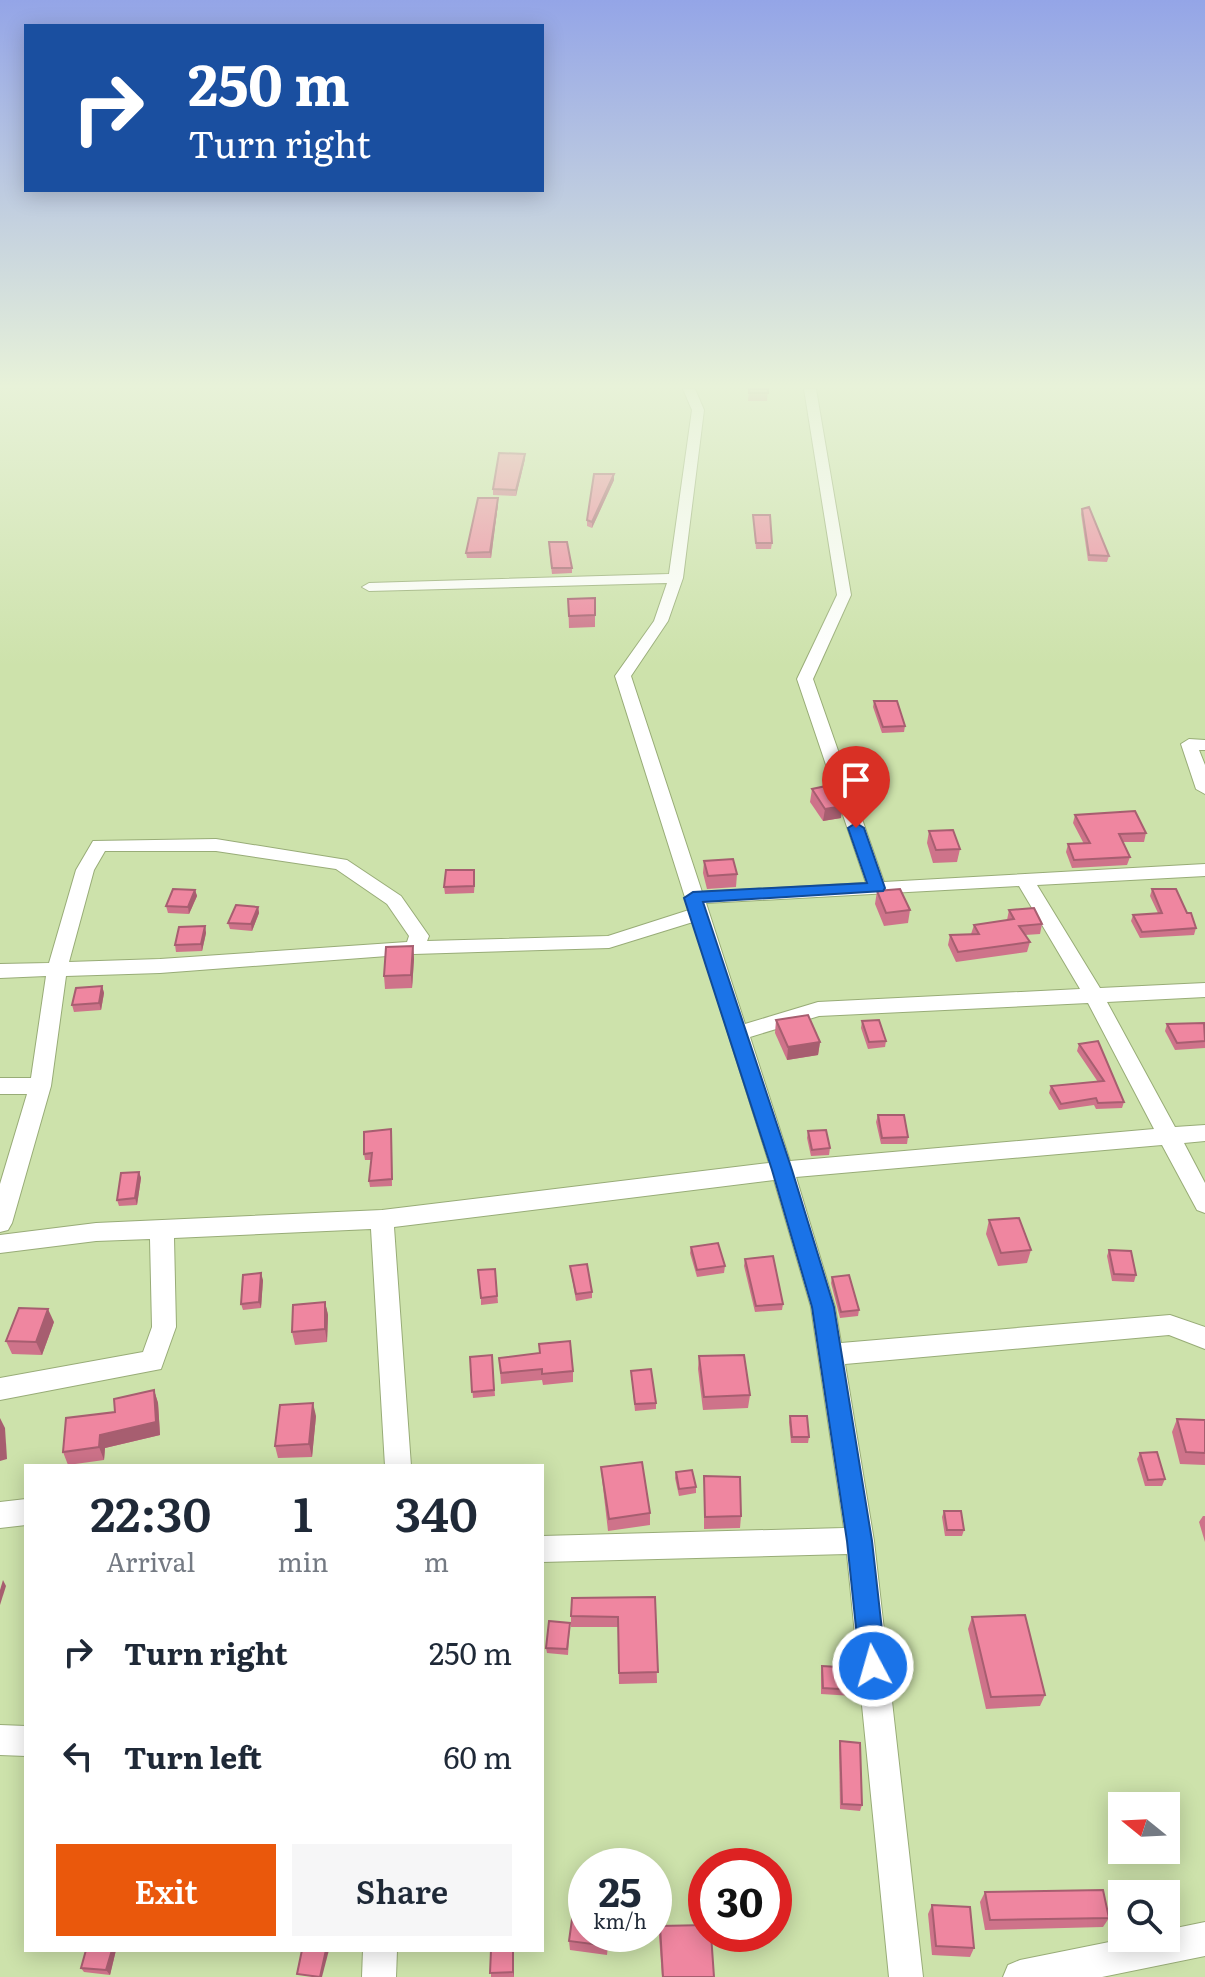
<!DOCTYPE html>
<html lang="en">
<head>
<meta charset="utf-8">
<style>
  :root { --surface:#fff; --page:#f6f6f7; --text:#1f2937; --muted:#747a83; --accent:#ea580c }
  body { margin:0; font-family:Literata,serif; background:var(--page); color:var(--text); height:100vh; display:flex; flex-direction:column; font-size:30px; white-space:nowrap }
  * { box-sizing:border-box; margin:0 }
  p { font-size:26px; color:var(--muted) }
  .icon { flex:none; width:44px; height:44px; fill:none; stroke:currentColor; stroke-width:2; stroke-linecap:round; stroke-linejoin:round }
  .map { position:relative; flex:1; overflow:hidden }
  .sheet { position:absolute; left:24px; top:1464px; width:520px; height:488px; display:flex; flex-direction:column; background:var(--surface); border-radius:0px; box-shadow:0 4px 20px #0003 }
  .sheet>* { flex:none }
  .hud { position:absolute; left:24px; top:24px; width:520px; height:168px; border-radius:0px; box-shadow:0 4px 20px #0003; background:#1a4fa0; color:#fff; overflow:hidden }
  .needle { width:52px; rotate:288deg }
  .buttons { position:absolute; left:1108px; top:1792px; display:grid; gap:16px }
  .buttons a { display:grid; place-items:center; width:72px; height:72px; border-radius:0px; background:var(--surface); box-shadow:0 4px 20px #0003; font-size:40px }
  .speed { position:absolute; left:568px; top:1848px; display:flex; gap:16px; font-size:40px; font-weight:700; text-align:center }
  .speed>* { display:grid; place-content:center; width:104px; height:104px; border-radius:50%; background:var(--surface); box-shadow:0 4px 20px #0003; line-height:1 }
  .speed small { font-size:20px; font-weight:400 }
  .speed .limit { border:12px solid #d22; background:#fff; color:#111 }
  .pin { position:absolute; display:grid; place-items:center; width:68px; height:68px; color:#fff; margin:-82px -34px; border-radius:50% 50% 50% 0; rotate:-45deg; box-shadow:0 0 8px #0007 }
  .pin .icon { rotate:45deg }
  .me { position:absolute; width:88px; margin:-44px; rotate:354deg; stroke-linejoin:round; filter:drop-shadow(0 0 6px #0008) }
  .turn { display:flex; align-items:center; gap:28px; height:168px; padding:0 32px; font-size:36px }
  .turn .icon { width:104px; height:104px; stroke-width:2.5 }
  .turn b { display:block; font-size:56px; line-height:68px }
  .eta { display:flex; justify-content:space-evenly; align-items:center; height:136px; text-align:center }
  .eta b { font-size:48px; font-weight:600; line-height:56px }
  .button { display:flex; gap:16px; margin-top:auto; padding:16px 32px }
  .button a { flex:1; height:92px; border-radius:0px; background:var(--accent); color:#fff; font-size:32px; font-weight:600; line-height:92px; text-align:center }
  .button a+a { background:var(--page); color:var(--text) }
  ul { padding:0; list-style:none }
  li { display:flex; align-items:center; gap:24px; height:104px; padding:0 32px }
  li div { flex:1 }
  li b { display:block; font-size:30px }
  li em { font-style:normal }
  .map>svg:first-child { display:block }
</style>
</head>
<body>
<div class="map">
<svg width="1205" height="1977" viewBox="0 0 1205 1977">
  <rect width="100%" height="100%" fill="#cde2ab"/>
  <g fill="none" stroke-linecap="round" stroke-linejoin="round">
    <defs>
      <g id="minor">
        <path d="M683,389H695L704,410L683,578L668,621L631,676L702,892L866,883L797,679L837,595L804,389H816L851,595L813,679L884,882L1205,864V876L1037,885L1100,988L1205,983V997L1107,1002L1175,1127L1205,1125V1141L1184,1143L1205,1183V1213L1197,1210L1162,1145L796,1177L835,1307L841,1343L1170,1315L1205,1327V1349L1169,1335L845,1364L874,1541L923,1977H889L847,1554L542,1562V1536L844,1528L811,1307L774,1180L394,1227L411,1466H385L371,1229L174,1238L176,1327L161,1369L0,1400V1378L143,1352L152,1327L150,1239L96,1241L0,1253V1235L96,1223L382,1210L769,1163L693,922L609,948L414,954L160,973L66,976L51,1086L12,1223L8,1230L0,1232V1184L27,1094H0V1078H31L46,976L0,978V964L49,963L76,870L93,841L216,839L347,860L401,896L429,936L427,941L608,936L689,910L615,676L654,621L667,583L369,591L362,587L369,583L669,574L692,410ZM105,851H216L336,869L387,904L409,936L407,942L160,959L69,962L94,870ZM1019,886L1080,989L818,1002L745,1024L706,903ZM1088,1003L1154,1129L790,1161L750,1037L819,1016Z"/>
        <polygon points="1189,739 1205,740 1205,750 1199,750 1205,765 1205,794 1196,789 1181,744"/>
        <polygon points="26,1499 26,1525 0,1528 0,1502"/>
        <polygon points="0,1725 26,1726 26,1756 0,1755"/>
        <polygon points="1205,1922 1205,1956 1102,1977 1003,1977 1008,1965 1020,1960 1129,1938 1166,1938 1166,1930"/>
        <polygon points="363,1950 397,1950 396,1977 362,1977"/>
      </g>
    </defs>
    <use href="#minor" stroke="#98ac77" stroke-width="2"/>
    <use href="#minor" fill="#fff" fill-rule="evenodd"/>
  </g>
  <g fill="#ce738a">
    <polygon points="749,389 768,389 767,401 748,401"/>
    <polygon points="525,454 525,459 516,496 493,495 493,489"/>
    <polygon points="614,474 614,480 592,528 587,526 587,520"/>
    <polygon points="498,504 491,558 467,558 466,553"/>
    <polygon points="1082,509 1109,556 1107,562 1088,561 1081,514"/>
    <polygon points="753,515 772,543 771,549 756,549"/>
    <polygon points="549,548 572,568 572,573 552,574"/>
    <polygon points="595,598 595,627 569,628 568,599"/>
    <polygon points="874,701 905,726 904,732 882,733 873,707"/>
    <polygon points="812,789 841,818 823,821 810,802"/>
    <polygon points="1075,815 1146,833 1144,842 1122,842 1130,857 1127,865 1072,868 1066,852 1068,844 1084,844 1073,823"/>
    <polygon points="929,831 960,849 957,862 933,863 927,843"/>
    <polygon points="704,861 737,874 736,887 707,889 703,873"/>
    <polygon points="475,877 474,893 445,894 444,887"/>
    <polygon points="1152,889 1187,913 1196,928 1194,935 1140,938 1131,921 1133,915 1158,913 1150,896"/>
    <polygon points="195,890 197,896 189,914 168,913 166,906"/>
    <polygon points="877,891 910,910 908,923 884,926 875,904"/>
    <polygon points="258,907 259,913 252,931 230,929 228,923"/>
    <polygon points="1009,910 1042,924 1040,934 1025,935 1030,942 1027,952 956,962 948,945 950,935 971,934 974,925 1007,920"/>
    <polygon points="205,926 206,933 202,951 176,952 175,945"/>
    <polygon points="413,946 414,959 412,988 385,989 384,976"/>
    <polygon points="102,986 104,993 101,1010 74,1012 72,1005"/>
    <polygon points="776,1020 820,1042 818,1055 787,1060 775,1033"/>
    <polygon points="862,1021 886,1041 885,1047 868,1049 861,1028"/>
    <polygon points="1167,1024 1205,1025 1205,1048 1175,1050 1165,1031"/>
    <polygon points="1079,1044 1124,1102 1122,1108 1096,1109 1094,1105 1059,1110 1049,1093 1051,1086 1098,1082 1077,1051"/>
    <polygon points="878,1115 908,1137 907,1144 881,1144 876,1122"/>
    <polygon points="391,1129 392,1186 370,1187 369,1181 371,1160 365,1160 364,1154"/>
    <polygon points="808,1131 830,1148 829,1155 811,1156 807,1138"/>
    <polygon points="139,1172 141,1178 137,1205 119,1206 117,1200"/>
    <polygon points="989,1220 1031,1250 1027,1263 998,1266 986,1234"/>
    <polygon points="691,1247 725,1266 724,1273 697,1277 690,1253"/>
    <polygon points="1109,1250 1136,1275 1134,1282 1112,1281 1107,1256"/>
    <polygon points="745,1259 783,1304 782,1310 755,1312 744,1266"/>
    <polygon points="570,1266 592,1292 592,1298 576,1301"/>
    <polygon points="495,1269 498,1303 481,1305 481,1298"/>
    <polygon points="832,1277 859,1310 858,1316 840,1318 831,1283"/>
    <polygon points="263,1280 261,1308 243,1310 241,1304"/>
    <polygon points="325,1302 328,1315 327,1342 295,1345 292,1332"/>
    <polygon points="54,1322 42,1355 12,1354 6,1341"/>
    <polygon points="492,1355 495,1396 473,1398 470,1357"/>
    <polygon points="699,1356 750,1395 748,1408 703,1410 698,1369"/>
    <polygon points="499,1358 573,1371 573,1382 543,1385 542,1380 501,1384"/>
    <polygon points="631,1371 656,1403 656,1409 635,1411"/>
    <polygon points="154,1390 158,1403 160,1435 105,1448 104,1460 68,1465 63,1452 115,1412"/>
    <polygon points="316,1416 312,1457 278,1458 275,1446"/>
    <polygon points="790,1416 809,1437 808,1443 791,1443 789,1422"/>
    <polygon points="1177,1419 1205,1420 1205,1465 1180,1464 1172,1432"/>
    <polygon points="1140,1453 1165,1479 1162,1486 1145,1486 1137,1459"/>
    <polygon points="601,1467 650,1513 650,1525 608,1531 602,1479"/>
    <polygon points="676,1472 696,1487 696,1493 679,1496 675,1478"/>
    <polygon points="704,1476 741,1516 740,1528 704,1529"/>
    <polygon points="944,1511 964,1530 962,1536 945,1536 942,1517"/>
    <polygon points="1203,1516 1205,1516 1205,1542 1199,1522"/>
    <polygon points="655,1597 657,1683 619,1684 618,1627 571,1627 571,1616"/>
    <polygon points="972,1617 1045,1695 1040,1706 986,1709 968,1629"/>
    <polygon points="570,1623 568,1655 547,1653 546,1648"/>
    <polygon points="822,1666 855,1690 853,1696 821,1694 821,1672"/>
    <polygon points="840,1741 862,1805 860,1811 840,1809 839,1746"/>
    <polygon points="985,1892 1109,1918 1103,1927 985,1930 980,1902"/>
    <polygon points="932,1905 974,1948 970,1957 932,1955 928,1914"/>
    <polygon points="660,1926 714,1977 662,1977 659,1936"/>
    <polygon points="609,1934 607,1955 570,1950 569,1941"/>
    <polygon points="86,1950 116,1950 110,1975 84,1972 81,1968"/>
    <rect x="491" y="1950" width="23" height="27"/>
  </g>
  <g fill="#a75e70">
    <polygon points="525,454 525,459 516,496 516,490"/>
    <polygon points="614,474 614,480 592,528 592,522"/>
    <polygon points="498,498 498,504 491,558 490,552"/>
    <polygon points="843,806 841,818 823,821 825,809"/>
    <polygon points="195,890 197,896 189,914 188,907"/>
    <polygon points="258,907 259,913 252,931 251,924"/>
    <polygon points="205,926 206,933 202,951 201,944"/>
    <polygon points="413,946 414,959 412,988 411,975"/>
    <polygon points="102,986 104,993 101,1010 99,1003"/>
    <polygon points="820,1042 818,1055 787,1060 788,1047"/>
    <polygon points="139,1172 141,1178 137,1205 135,1198"/>
    <polygon points="261,1273 263,1280 261,1308 259,1302"/>
    <polygon points="325,1302 328,1315 327,1342 325,1329"/>
    <polygon points="48,1309 54,1322 42,1355 36,1342"/>
    <polygon points="154,1390 158,1403 160,1435 105,1448 104,1460 99,1447 100,1435"/>
    <polygon points="313,1403 316,1416 312,1457 309,1444"/>
    <polygon points="0,1418 5,1428 7,1459 0,1461"/>
    <polygon points="3,1580 6,1586 0,1605 0,1590"/>
    <polygon points="112,1950 116,1950 110,1975 106,1970"/>
    <polygon points="326,1950 329,1950 322,1977 320,1977"/>
    <polygon points="513,1950 514,1950 514,1977 513,1972"/>
  </g>
  <g fill="#ef86a0" stroke="#a75e70" stroke-width="2">
    <rect x="749" y="389" width="19" height="4"/>
    <polygon points="499,453 525,454 516,490 493,489"/>
    <polygon points="594,474 614,474 592,522 587,520"/>
    <polygon points="478,498 498,498 490,552 466,553"/>
    <polygon points="1089,507 1109,556 1089,555 1082,509"/>
    <polygon points="753,515 770,515 772,543 756,543"/>
    <polygon points="549,542 567,542 572,568 552,568"/>
    <polygon points="595,598 595,615 569,616 568,599"/>
    <polygon points="874,701 897,701 905,726 883,727"/>
    <polygon points="831,785 843,806 825,809 812,789"/>
    <polygon points="1135,811 1146,833 1119,834 1130,857 1074,860 1068,844 1090,843 1075,815"/>
    <polygon points="953,830 960,849 936,850 929,831"/>
    <polygon points="733,859 737,874 708,876 704,861"/>
    <polygon points="446,870 474,870 474,886 444,887"/>
    <polygon points="173,889 195,890 188,907 166,906"/>
    <polygon points="900,889 910,910 886,913 877,891"/>
    <polygon points="1152,889 1176,889 1187,913 1191,913 1196,928 1142,932 1133,915 1162,913"/>
    <polygon points="236,905 258,907 251,924 228,923"/>
    <polygon points="1034,908 1042,924 1019,926 1030,942 958,952 950,935 979,934 974,925 1014,919 1009,910"/>
    <polygon points="205,926 201,944 175,945 179,927"/>
    <polygon points="413,946 411,975 384,976 386,947"/>
    <polygon points="102,986 99,1003 72,1005 76,988"/>
    <polygon points="808,1015 820,1042 788,1047 776,1020"/>
    <polygon points="879,1020 886,1041 869,1042 862,1021"/>
    <polygon points="1204,1023 1205,1041 1177,1043 1167,1024"/>
    <polygon points="1098,1041 1124,1102 1098,1103 1096,1098 1061,1104 1051,1086 1104,1081 1079,1044"/>
    <polygon points="878,1115 904,1115 908,1137 882,1138"/>
    <polygon points="391,1129 392,1179 369,1181 372,1153 364,1154 364,1132"/>
    <polygon points="826,1130 830,1148 812,1150 808,1131"/>
    <polygon points="139,1172 135,1198 117,1200 121,1173"/>
    <polygon points="1019,1218 1031,1250 1001,1253 989,1220"/>
    <polygon points="718,1243 725,1266 697,1270 691,1247"/>
    <polygon points="1109,1250 1131,1251 1136,1275 1114,1274"/>
    <polygon points="773,1256 783,1304 756,1306 745,1259"/>
    <polygon points="587,1264 592,1292 576,1294 570,1266"/>
    <polygon points="495,1269 497,1296 481,1298 478,1270"/>
    <polygon points="261,1273 259,1302 241,1304 243,1275"/>
    <polygon points="849,1275 859,1310 841,1312 832,1277"/>
    <polygon points="325,1302 325,1329 292,1332 293,1305"/>
    <polygon points="19,1308 48,1309 36,1342 6,1341"/>
    <polygon points="570,1341 573,1371 542,1374 542,1369 501,1373 499,1358 540,1353 539,1344"/>
    <polygon points="492,1355 494,1390 472,1392 470,1357"/>
    <polygon points="744,1355 750,1395 704,1397 699,1356"/>
    <polygon points="651,1369 656,1403 635,1404 631,1371"/>
    <polygon points="154,1390 156,1422 100,1435 99,1447 63,1452 66,1418 115,1412 114,1399"/>
    <polygon points="313,1403 309,1444 275,1446 280,1405"/>
    <polygon points="790,1416 807,1416 809,1437 792,1437"/>
    <polygon points="1177,1419 1205,1420 1205,1453 1186,1452"/>
    <polygon points="1157,1452 1165,1479 1148,1480 1140,1453"/>
    <polygon points="642,1462 650,1513 609,1519 601,1467"/>
    <polygon points="692,1470 696,1487 679,1489 676,1472"/>
    <polygon points="704,1476 740,1477 741,1516 705,1517"/>
    <polygon points="944,1511 961,1511 964,1530 947,1530"/>
    <polygon points="655,1597 658,1672 619,1673 618,1617 571,1616 572,1598"/>
    <polygon points="1025,1615 1045,1695 991,1697 972,1617"/>
    <polygon points="549,1621 570,1623 567,1649 546,1648"/>
    <polygon points="822,1666 854,1668 855,1690 823,1688"/>
    <polygon points="840,1741 860,1743 862,1805 842,1804"/>
    <polygon points="1103,1890 1109,1918 990,1920 985,1892"/>
    <polygon points="575,1898 586,1899 586,1934 609,1934 607,1946 569,1941"/>
    <polygon points="932,1905 970,1907 974,1948 936,1946"/>
    <polygon points="706,1925 706,1934 711,1934 714,1977 663,1977 660,1926"/>
    <polygon points="86,1950 112,1950 106,1970 81,1968"/>
    <polygon points="302,1950 326,1950 320,1977 297,1974"/>
    <polygon points="491,1950 513,1950 513,1972 490,1973"/>
  </g>
  <linearGradient id="sky" x2="0" y2="1"><stop stop-color="#94a5e7"/><stop offset="0.58" stop-color="#e8f2d9"/><stop offset="1" stop-color="#e8f2d9" stop-opacity="0"/></linearGradient>
  <rect width="1205" height="666" fill="url(#sky)"/>
  <polygon fill="#1a73e8" stroke="#114b97" stroke-width="2" points="856,823 864,828 885,888 883,891 703,902 792,1170 834,1307 872,1541 886,1666 882,1675 873,1679 864,1675 860,1666 847,1541 812,1307 772,1170 684,898 693,892 867,883 848,828"/>
</svg>
<div class="buttons">
<a><svg class="needle" viewBox="-14 -14 28 28"><path d="M0-13l5 13h-10z" fill="#e53935"/><path d="M0 13l5-13h-10z" fill="#747a83"/></svg></a>
<a><svg class="icon" aria-label="search" viewBox="0 0 24 24"><circle cx="10" cy="10" r="6"/><path d="M15 15l6 6"/></svg></a>
</div>
<div class="speed"><div>25<small>km/h</small></div><div class="limit">30</div></div>
<div class="pin" style="left:856px;top:828px;background:#d93025"><svg class="icon" aria-label="arrive" viewBox="0 0 24 24"><path d="M6 21V4h12l-3 4 3 4H6"/></svg></div>
<svg class="me" style="left:873px;top:1666px" viewBox="-20 -20 40 40"><circle r="17" fill="#1a73e8" stroke="#fff" stroke-width="3"/><path d="M0-11L8 9 0 5-8 9z" fill="#fff"/></svg>
<div class="hud">
<div class="turn"><svg class="icon" aria-label="right" viewBox="0 0 24 24"><path d="M7 20v-9h11M14 6l5 5-5 5"/></svg><div><b>250 m</b>Turn right</div></div>
</div>
<section class="sheet">
<div class="eta">
<div><b>22:30</b><p>Arrival</p></div>
<div><b>1</b><p>min</p></div>
<div><b>340</b><p>m</p></div>
</div>
<ul>
<li><svg class="icon" aria-label="right" viewBox="0 0 24 24"><path d="M7 20v-9h11M14 6l5 5-5 5"/></svg><div><b>Turn right</b></div><em>250 m</em></li>
<li><svg class="icon" aria-label="left" viewBox="0 0 24 24"><path d="M17 20v-9H6M10 6l-5 5 5 5"/></svg><div><b>Turn left</b></div><em>60 m</em></li>
</ul>
<div class="button"><a>Exit</a><a>Share</a></div>
</section>
</div>
</body>
</html>
